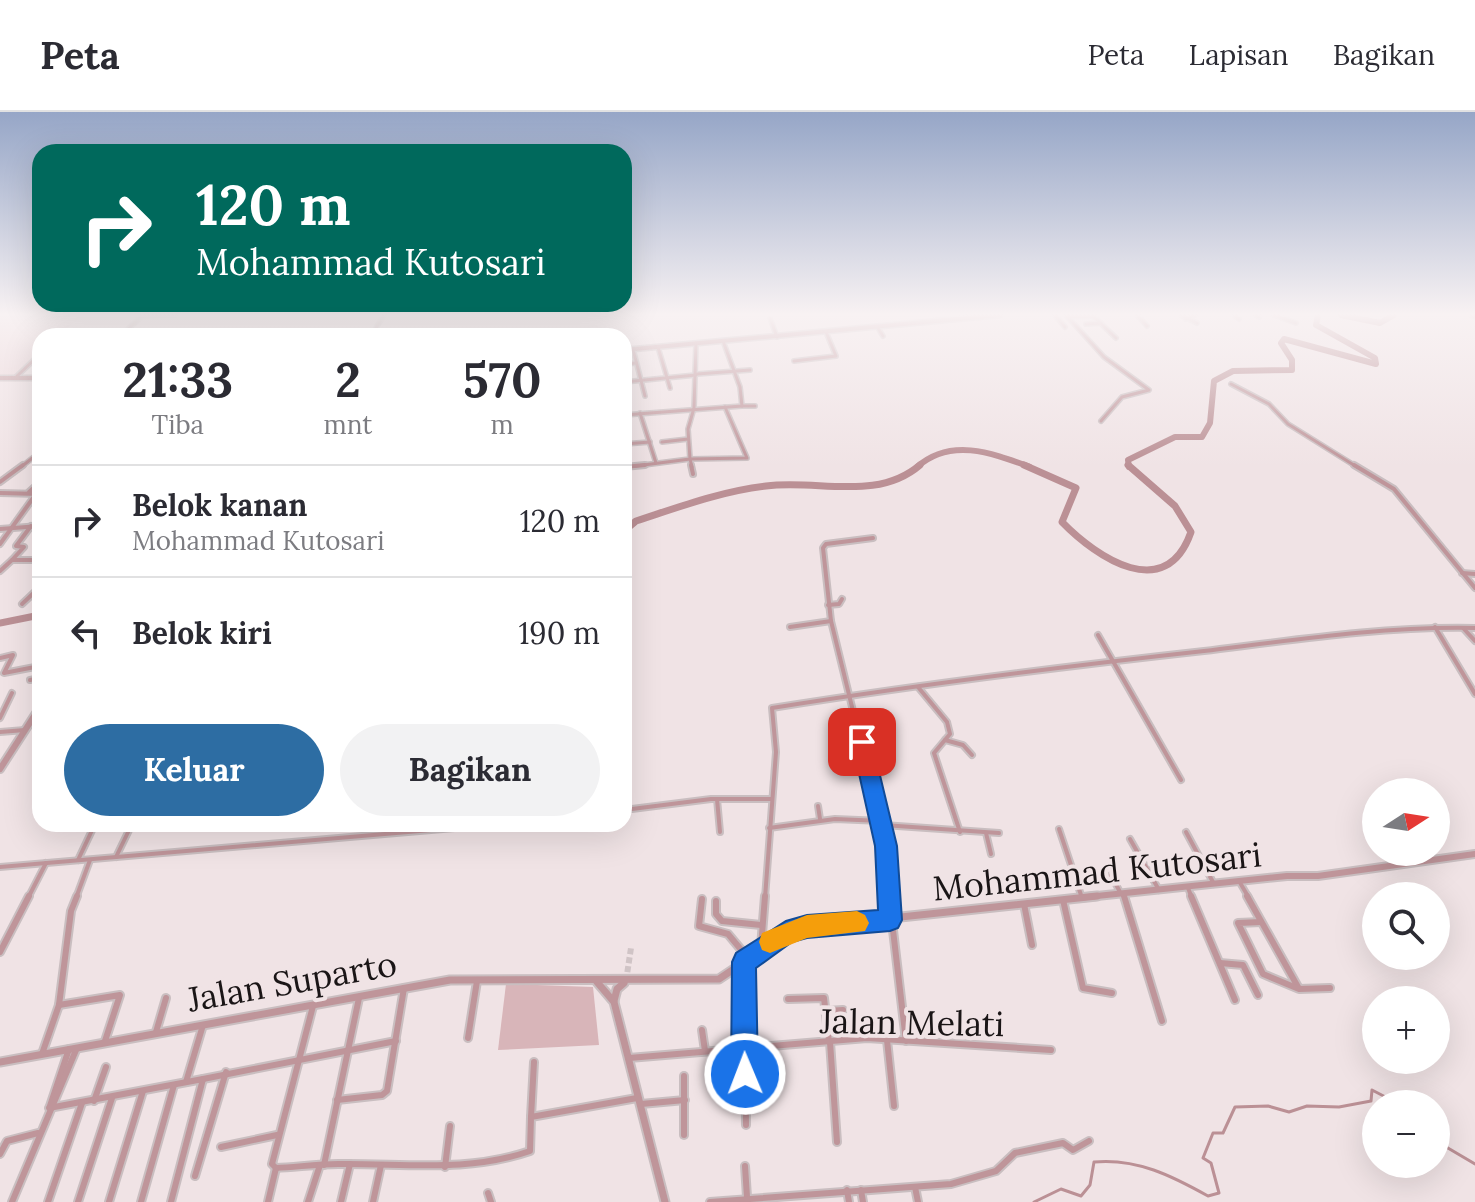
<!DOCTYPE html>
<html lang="id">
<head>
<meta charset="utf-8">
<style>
  :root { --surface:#fff; --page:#f2f2f3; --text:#2b2b33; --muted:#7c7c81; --line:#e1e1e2; --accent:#2d6da3 }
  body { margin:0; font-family:Lora,serif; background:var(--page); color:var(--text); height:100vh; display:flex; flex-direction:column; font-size:30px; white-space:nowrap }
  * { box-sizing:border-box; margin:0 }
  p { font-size:26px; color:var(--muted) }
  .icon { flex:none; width:44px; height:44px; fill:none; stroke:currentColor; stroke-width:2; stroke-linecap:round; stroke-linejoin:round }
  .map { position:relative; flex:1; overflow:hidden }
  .sheet { position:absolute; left:32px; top:216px; width:600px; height:504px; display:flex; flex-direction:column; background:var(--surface); border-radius:24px; box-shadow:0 8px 32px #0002 }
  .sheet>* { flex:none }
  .guide { position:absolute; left:32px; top:32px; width:600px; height:168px; border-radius:24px; box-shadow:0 8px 32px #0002; background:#00695c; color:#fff; overflow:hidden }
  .needle { width:52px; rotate:78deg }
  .fabs { position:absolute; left:1362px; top:666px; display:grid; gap:16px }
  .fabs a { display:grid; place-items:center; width:88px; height:88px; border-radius:50%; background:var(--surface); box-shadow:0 8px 32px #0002; font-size:40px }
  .pin { position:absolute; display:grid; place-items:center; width:68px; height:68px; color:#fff; margin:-34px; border-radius:16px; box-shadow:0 4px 12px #0006 }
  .me { position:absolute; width:88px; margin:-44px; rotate:359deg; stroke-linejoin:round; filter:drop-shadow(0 0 6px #0008) }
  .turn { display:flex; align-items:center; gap:28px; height:168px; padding:0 32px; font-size:36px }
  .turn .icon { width:104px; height:104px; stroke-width:2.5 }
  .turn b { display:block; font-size:56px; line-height:68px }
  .eta { display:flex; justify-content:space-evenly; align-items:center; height:136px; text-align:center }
  .eta b { font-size:48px; font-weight:700; line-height:56px }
  .cta { display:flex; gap:16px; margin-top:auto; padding:16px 32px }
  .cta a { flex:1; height:92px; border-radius:48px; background:var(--accent); color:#fff; font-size:32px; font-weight:700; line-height:92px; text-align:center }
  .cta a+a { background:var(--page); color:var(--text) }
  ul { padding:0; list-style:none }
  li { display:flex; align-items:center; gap:24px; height:112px; padding:0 32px; border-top:2px solid var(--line) }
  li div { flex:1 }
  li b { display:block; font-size:30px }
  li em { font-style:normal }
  header { display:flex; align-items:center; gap:48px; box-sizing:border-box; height:112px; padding:0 40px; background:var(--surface); border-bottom:2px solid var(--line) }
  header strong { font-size:38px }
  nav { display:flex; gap:44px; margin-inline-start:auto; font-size:28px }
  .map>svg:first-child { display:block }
</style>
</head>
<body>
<header>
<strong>Peta</strong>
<nav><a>Peta</a><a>Lapisan</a><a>Bagikan</a></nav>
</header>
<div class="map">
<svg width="1475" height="1090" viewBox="0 0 1475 1090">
  <rect width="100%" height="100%" fill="#f0e3e5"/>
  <polygon fill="#ecd6d9" points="0,203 82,203 58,224 40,224 40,241 14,265 0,265"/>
  <polygon fill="#d8b5b9" points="506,872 593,875 599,933 498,938"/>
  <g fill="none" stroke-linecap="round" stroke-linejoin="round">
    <g stroke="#bb9095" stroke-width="3">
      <polyline points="1436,1029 1475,1052"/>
      <path d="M1034,1090L1061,1077L1081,1084L1090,1073L1094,1050C1137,1046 1172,1064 1208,1084L1219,1081L1211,1051L1203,1046L1213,1021H1223L1235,995L1268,994L1289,1000L1307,994L1339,995L1371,989L1372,978L1399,992"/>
    </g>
    <g stroke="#bb9095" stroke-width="6">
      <polyline points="1341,203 1380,211 1394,203"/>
      <path d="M917,355C951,325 992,341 1030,355"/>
      <polyline points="1129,355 1128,348 1175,325 1202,325 1210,311 1214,269 1233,259 1292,258 1292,248 1281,231 1284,227 1376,252 1375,246 1316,213 1318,203"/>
    </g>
    <g stroke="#bb9095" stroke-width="7">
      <path d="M1024,353L1076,376L1062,410C1097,446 1166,492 1191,420L1175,394L1128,353"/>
      <path d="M624,419L636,409C679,395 722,379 766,374C818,367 877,390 920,353"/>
      <polyline points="0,511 40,503"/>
    </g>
    <polyline stroke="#d0c4c6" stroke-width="6" stroke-dasharray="6 3" stroke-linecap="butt" points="626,869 631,836"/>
    <defs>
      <g id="minor-far2">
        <polyline points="1055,203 1065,215"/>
        <polyline points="1066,203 1104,245 1149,278 1122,285 1101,309"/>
        <polyline points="1092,203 1116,226"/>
        <polyline points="1137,203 1147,214"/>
        <polyline points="1181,203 1197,211"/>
        <polyline points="1234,203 1239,207"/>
        <polyline points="1256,203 1259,205"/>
        <polyline points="1274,203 1296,211"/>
        <polyline points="1068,205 1094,204"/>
        <polyline points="770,206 777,225"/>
        <polyline points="1186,207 1195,203"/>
        <polyline points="1086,212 1101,211"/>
        <polyline points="878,216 883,224"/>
        <polyline points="124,221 142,204 175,203"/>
        <polyline points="59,224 124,221 121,224"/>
        <polyline points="371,224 384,203"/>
        <polyline points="389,224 415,224"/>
        <polyline points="658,235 670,276"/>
        <polyline points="633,237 645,284"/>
        <polyline points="794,249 836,244 826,220"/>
        <polyline points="624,252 636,251"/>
        <polyline points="697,262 750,258"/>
        <polyline points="15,266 40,242"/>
        <polyline points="624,270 696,263"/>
        <polyline points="1231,272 1269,292 1288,312 1357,355"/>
        <polyline points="742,294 755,294"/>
        <polyline points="640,301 656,351"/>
        <polyline points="624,303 742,294 740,275 723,229"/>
        <polyline points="662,330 688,327"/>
        <polyline points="624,332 650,330"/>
        <polyline points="21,355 40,340"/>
        <polyline points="628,355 690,347 688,317 694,296 696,231"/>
        <polyline points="692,355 690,347 747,346 725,295"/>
      </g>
      <g id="minor-far1">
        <polyline points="691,353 693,362"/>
        <polyline points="1354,353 1394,377 1475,476"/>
        <polyline points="624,355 645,353"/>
        <polyline points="0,370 23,353"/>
        <polyline points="29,380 40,370"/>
        <polyline points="0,381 40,382"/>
        <polyline points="0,417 40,414"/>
        <polyline points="873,426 826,432 823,436 831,509 886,734 889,786"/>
        <polyline points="0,432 36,382"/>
        <polyline points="12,448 24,435 16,434 31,414"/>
        <polyline points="0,459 12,448 40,448"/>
        <polyline points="1462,461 1475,462"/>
        <polyline points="22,492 40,475"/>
        <polyline points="828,493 839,492 842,487"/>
        <polyline points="790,515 831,509"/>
        <polyline points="1435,515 1475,582"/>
        <polyline points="1464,517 1475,529"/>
        <polyline points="1098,523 1181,668"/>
        <polyline points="0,546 13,543 4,561 40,554"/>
        <polyline points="30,568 40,566"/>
        <polyline points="918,575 947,610 950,622 934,641 960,720"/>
        <polyline points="0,606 12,581"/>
        <polyline points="0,620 25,618"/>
        <polyline points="945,628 963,633 972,643"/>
        <polyline points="846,632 862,630"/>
        <polyline points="717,687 720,720"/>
        <polyline points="818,694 820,707"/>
        <polyline points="624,698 711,687 771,687"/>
        <polyline points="883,713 999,721"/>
        <polyline points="769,716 835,707 882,709"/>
        <polyline points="1059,717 1082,786"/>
        <polyline points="1186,720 1214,772"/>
        <polyline points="986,721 991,742"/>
        <polyline points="1130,727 1159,778"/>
        <polyline points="116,745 132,712"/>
        <polyline points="78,748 95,712"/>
        <polyline points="0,755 501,712"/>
        <polyline points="1111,763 1121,782"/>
        <polyline points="1239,769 1249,786"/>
        <polyline points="1188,776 1192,786"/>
        <polyline points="1123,782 1124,786"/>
        <polyline points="28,786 46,751"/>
        <polyline points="76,786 90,748"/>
        <path d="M765,786L776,640L772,596C916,573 1059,555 1204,539C1293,528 1385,514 1475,516"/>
      </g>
      <g id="minor">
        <polyline points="889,784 906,929"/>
        <polyline points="1124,784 1162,909"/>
        <polyline points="1191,784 1235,888"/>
        <polyline points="1247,784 1298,875"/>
        <polyline points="702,787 699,814 728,822 748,846"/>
        <polyline points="1063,788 1083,876 1112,881"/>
        <polyline points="716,789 716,802 722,809 761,813"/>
        <polyline points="1024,792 1032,833"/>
        <polyline points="1261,810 1238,811 1263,862 1299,877 1330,876"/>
        <polyline points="761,835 765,784"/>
        <polyline points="0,840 29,784"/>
        <polyline points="1220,851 1243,853 1258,883"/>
        <polyline points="744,852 746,1013"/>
        <polyline points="788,887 824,886 829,930"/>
        <polyline points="59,893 120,883 105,929"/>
        <path d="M313,894L272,1052L276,1056C297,1055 318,1052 338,1052C404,1051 467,1061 530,1039L531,1005L637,986"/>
        <polyline points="827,899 843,898"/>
        <polyline points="702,918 705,939"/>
        <polyline points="156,920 166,886"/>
        <polyline points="468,926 477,869"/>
        <polyline points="887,928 894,994"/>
        <polyline points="830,930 837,1030"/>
        <polyline points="42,942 59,893 71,799 77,784"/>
        <polyline points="629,946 867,926 1051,938"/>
        <polyline points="684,964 684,1023"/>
        <polyline points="203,967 396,929"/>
        <polyline points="186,970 203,913"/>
        <polyline points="337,988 382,983 387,979 404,876"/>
        <polyline points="94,989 106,955"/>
        <polyline points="641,992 685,988"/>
        <polyline points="50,994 69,937"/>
        <polyline points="49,996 203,967 171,1090"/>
        <polyline points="531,1005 534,950"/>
        <polyline points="221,1035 277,1023"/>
        <polyline points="0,1042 7,1029 38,1021"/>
        <polyline points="324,1053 359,886"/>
        <polyline points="745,1054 747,1085"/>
        <polyline points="445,1055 450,1014"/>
        <polyline points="195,1064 226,960"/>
        <polyline points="915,1075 918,1090"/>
        <polyline points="847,1078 849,1090"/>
        <polyline points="861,1078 863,1090"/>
        <polyline points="488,1081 491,1090"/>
        <polyline points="12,1090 76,938"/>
        <polyline points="48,1090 82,991"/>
        <polyline points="78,1090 112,986"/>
        <polyline points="109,1090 143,979"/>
        <polyline points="141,1090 174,973"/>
        <polyline points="268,1090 276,1056"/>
        <polyline points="308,1090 320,1053"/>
        <polyline points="341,1090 350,1052"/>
        <polyline points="373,1090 381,1053"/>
        <polyline points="710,1090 951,1072 996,1059 1015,1041 1063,1031 1073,1038 1089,1029"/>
      </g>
      <g id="tertiary-far2">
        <polyline points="1472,203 1475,204"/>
        <polyline points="624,238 1000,203"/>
        <polyline points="0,266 40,266"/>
      </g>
      <g id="tertiary-far1">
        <polyline points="0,657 40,595"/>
        <polyline points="1078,786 1287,764 1318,764 1475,742"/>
      </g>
      <g id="tertiary">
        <polyline points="597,870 614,890 665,1090"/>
        <polyline points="614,889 617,877 624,871"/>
        <polyline points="0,950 450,868 719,867 780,826 807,815 1097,784"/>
      </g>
    </defs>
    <use href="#minor-far2" stroke="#c9bec0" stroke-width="6"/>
    <use href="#minor-far1" stroke="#c9bec0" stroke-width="8"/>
    <use href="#minor" stroke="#c9bec0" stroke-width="10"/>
    <use href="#tertiary-far2" stroke="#c9bec0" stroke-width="7"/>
    <use href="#tertiary-far1" stroke="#c9bec0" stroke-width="10"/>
    <use href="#tertiary" stroke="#c9bec0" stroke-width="11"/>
    <use href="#minor-far2" stroke="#bf959a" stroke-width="3"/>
    <use href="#minor-far1" stroke="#bf959a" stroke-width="4"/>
    <use href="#minor" stroke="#bf959a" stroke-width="6"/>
    <use href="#tertiary-far2" stroke="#bf959a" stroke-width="4"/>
    <use href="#tertiary-far1" stroke="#bf959a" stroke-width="6"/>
    <use href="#tertiary" stroke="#bf959a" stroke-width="7"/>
  </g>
  <linearGradient id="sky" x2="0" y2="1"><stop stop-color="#96a6c7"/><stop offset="0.57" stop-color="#f8f2f3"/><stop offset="1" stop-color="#f8f2f3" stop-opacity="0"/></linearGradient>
  <rect width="1475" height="355" fill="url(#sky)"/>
  <polygon fill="#1a73e8" stroke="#114b97" stroke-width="2" points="862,622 872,630 897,734 902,808 898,816 890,819 807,826 792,830 756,856 758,962 754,972 745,976 735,972 731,962 732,850 736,841 786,809 807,803 878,798 875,734 852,630"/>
  <polygon fill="#f59e0b" points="857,799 865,803 869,811 865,819 807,826 770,841 762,838 759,830 762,821 807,803"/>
  <g text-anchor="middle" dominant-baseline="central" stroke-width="8" stroke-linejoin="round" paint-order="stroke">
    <g font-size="34" fill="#1a1516" stroke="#f0e3e5">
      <text transform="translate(1097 759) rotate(-6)">Mohammad Kutosari</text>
      <text transform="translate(292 869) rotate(-10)">Jalan Suparto</text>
      <text transform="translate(912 910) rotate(1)">Jalan Melati</text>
    </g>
  </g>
</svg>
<div class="fabs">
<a><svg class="needle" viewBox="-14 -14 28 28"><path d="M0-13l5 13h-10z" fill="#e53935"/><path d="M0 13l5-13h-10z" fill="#7c7c81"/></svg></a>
<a><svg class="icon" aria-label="search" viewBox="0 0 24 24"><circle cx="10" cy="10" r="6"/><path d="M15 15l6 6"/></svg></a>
<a>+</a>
<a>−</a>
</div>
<div class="pin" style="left:862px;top:630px;background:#d93025"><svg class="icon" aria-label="arrive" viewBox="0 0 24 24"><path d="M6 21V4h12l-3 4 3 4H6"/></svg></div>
<svg class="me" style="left:745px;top:962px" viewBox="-20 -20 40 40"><circle r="17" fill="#1a73e8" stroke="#fff" stroke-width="3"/><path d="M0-11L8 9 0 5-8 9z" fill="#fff"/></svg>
<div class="guide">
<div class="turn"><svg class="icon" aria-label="right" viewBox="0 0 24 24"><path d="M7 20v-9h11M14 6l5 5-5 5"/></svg><div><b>120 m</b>Mohammad Kutosari</div></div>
</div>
<section class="sheet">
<div class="eta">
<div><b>21:33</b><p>Tiba</p></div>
<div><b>2</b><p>mnt</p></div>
<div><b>570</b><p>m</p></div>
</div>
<ul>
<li><svg class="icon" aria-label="right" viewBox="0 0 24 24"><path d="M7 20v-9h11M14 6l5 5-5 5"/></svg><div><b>Belok kanan</b><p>Mohammad Kutosari</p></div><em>120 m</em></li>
<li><svg class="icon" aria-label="left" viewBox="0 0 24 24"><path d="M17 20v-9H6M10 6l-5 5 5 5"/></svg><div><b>Belok kiri</b></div><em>190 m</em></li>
</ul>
<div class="cta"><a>Keluar</a><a>Bagikan</a></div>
</section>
</div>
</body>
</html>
